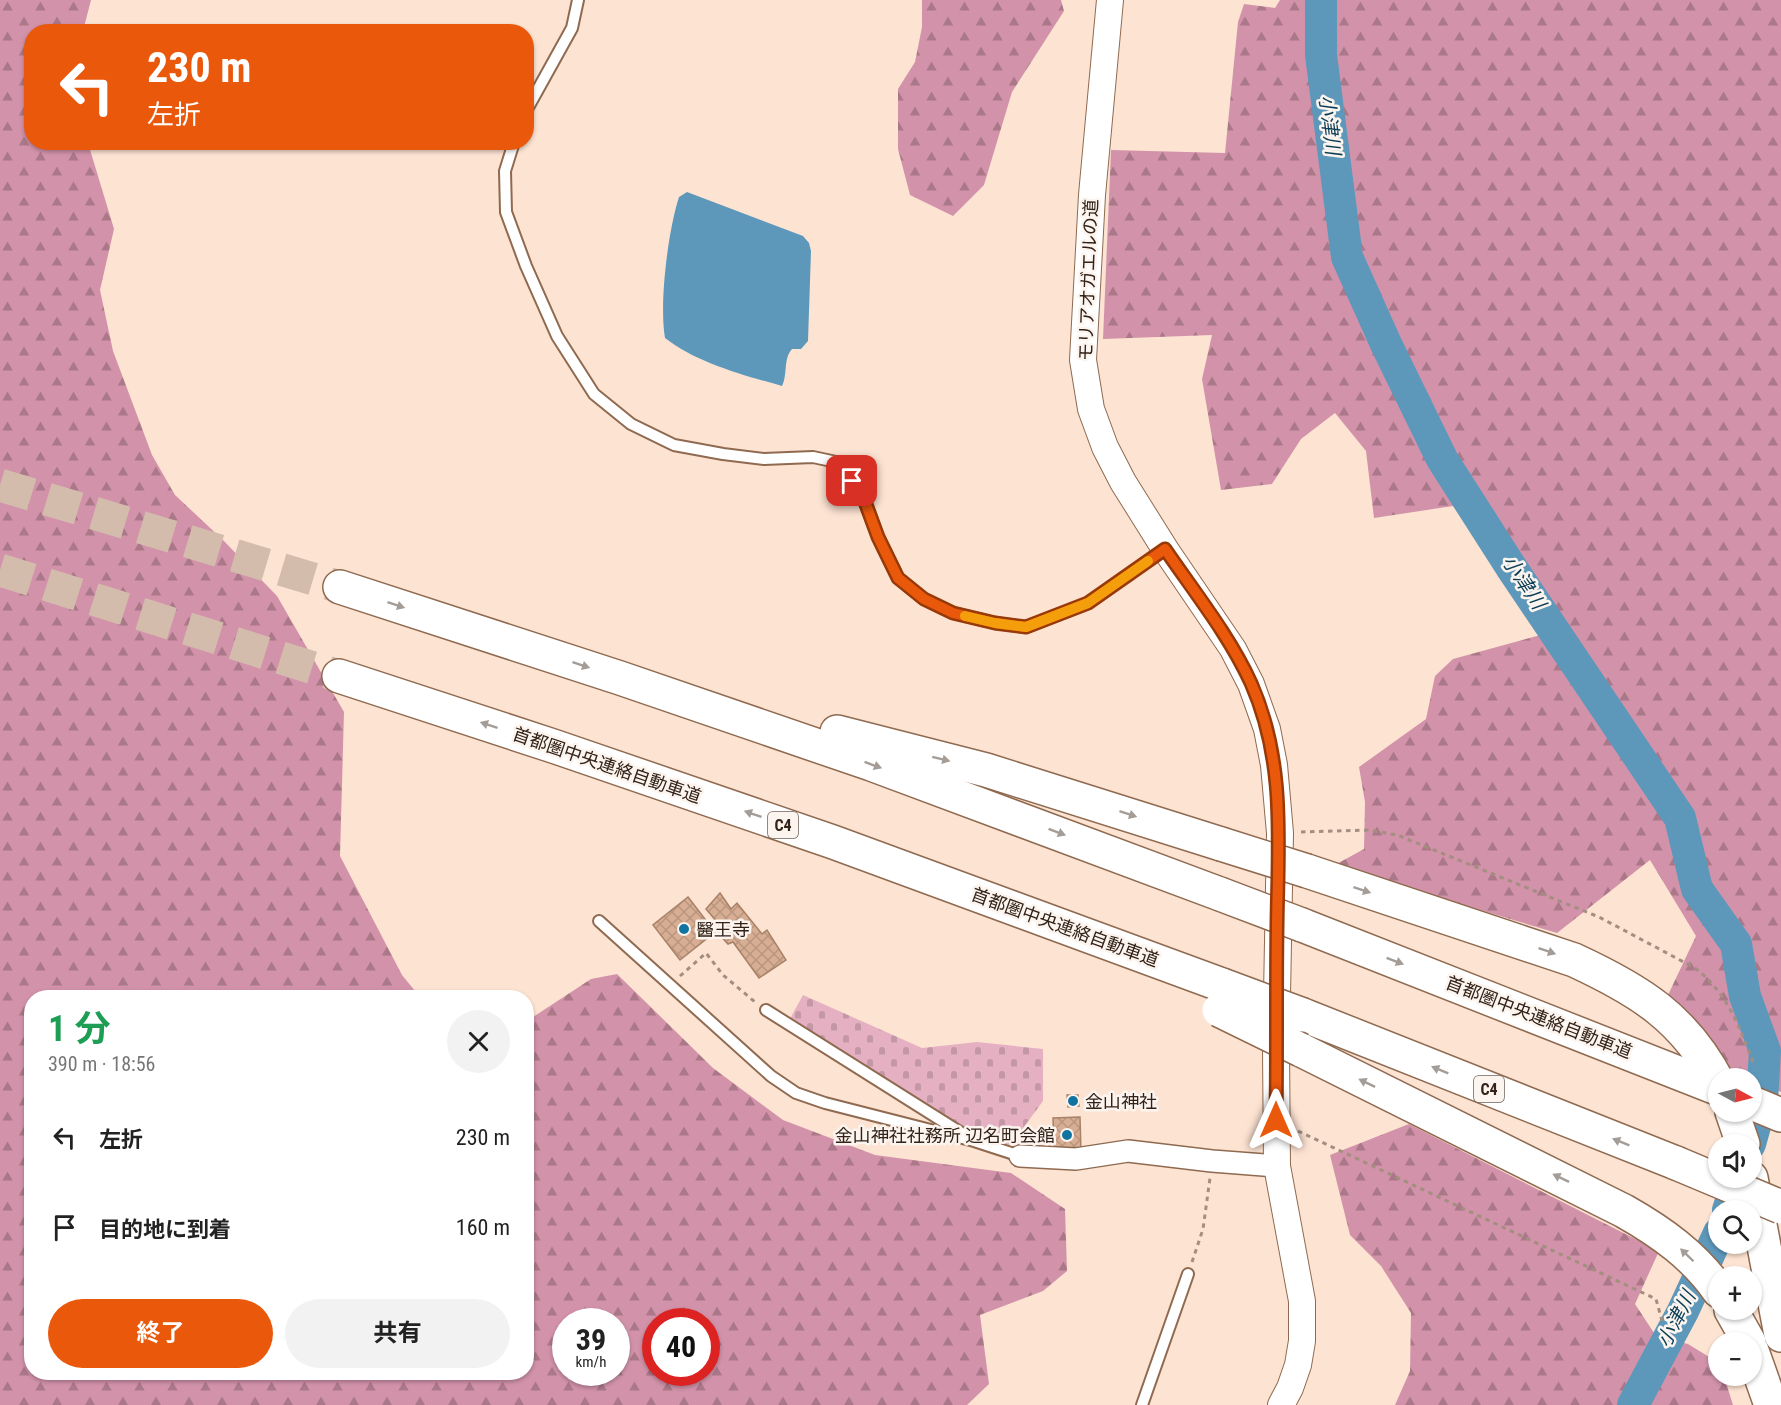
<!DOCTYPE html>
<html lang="ja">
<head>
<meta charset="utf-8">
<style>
  :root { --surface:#fff; --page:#f2f2f2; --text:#222; --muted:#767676; --accent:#ea580c }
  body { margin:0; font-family:"Roboto Condensed","Noto Sans JP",sans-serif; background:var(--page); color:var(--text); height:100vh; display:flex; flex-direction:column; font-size:22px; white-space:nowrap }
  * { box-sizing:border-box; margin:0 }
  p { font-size:20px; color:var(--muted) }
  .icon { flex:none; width:33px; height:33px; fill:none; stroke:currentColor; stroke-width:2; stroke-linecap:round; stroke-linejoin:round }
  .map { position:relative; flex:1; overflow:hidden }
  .drawer { position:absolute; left:24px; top:990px; width:510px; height:390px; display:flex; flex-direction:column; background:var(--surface); border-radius:24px; box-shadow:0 2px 4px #0004 }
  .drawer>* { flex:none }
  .banner { position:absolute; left:24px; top:24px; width:510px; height:126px; border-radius:24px; box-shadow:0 2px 4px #0004; background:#ea580c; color:#fff; overflow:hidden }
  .needle { width:39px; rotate:97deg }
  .buttons { position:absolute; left:1708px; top:1068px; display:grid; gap:12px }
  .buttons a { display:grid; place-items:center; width:54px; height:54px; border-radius:50%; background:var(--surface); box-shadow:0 2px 4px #0004; font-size:30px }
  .speed { position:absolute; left:552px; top:1308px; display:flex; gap:12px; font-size:30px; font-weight:700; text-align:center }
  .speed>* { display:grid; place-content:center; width:78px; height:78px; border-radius:50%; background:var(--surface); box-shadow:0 2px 4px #0004; line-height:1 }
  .speed small { font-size:15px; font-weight:400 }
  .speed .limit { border:9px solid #d22; background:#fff; color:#111 }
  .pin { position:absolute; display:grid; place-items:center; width:51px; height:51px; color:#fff; margin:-26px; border-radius:12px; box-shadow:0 3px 9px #0006 }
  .me { position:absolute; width:66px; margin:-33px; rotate:0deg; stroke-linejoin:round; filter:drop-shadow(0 0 4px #0008) }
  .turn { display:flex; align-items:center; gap:21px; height:126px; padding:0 24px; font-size:27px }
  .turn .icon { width:78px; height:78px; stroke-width:2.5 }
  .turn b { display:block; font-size:42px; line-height:51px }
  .round { display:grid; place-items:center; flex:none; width:63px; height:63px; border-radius:32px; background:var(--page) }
  .headline { display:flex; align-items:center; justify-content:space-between; height:102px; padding:0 24px }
  h1 { font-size:36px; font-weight:700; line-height:45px; color:#1e9e55 }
  .action { display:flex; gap:12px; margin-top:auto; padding:12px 24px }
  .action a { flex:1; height:69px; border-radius:36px; background:var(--accent); color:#fff; font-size:24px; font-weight:700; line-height:69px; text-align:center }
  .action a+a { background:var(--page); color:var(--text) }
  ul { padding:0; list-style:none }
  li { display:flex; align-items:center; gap:18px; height:90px; padding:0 24px }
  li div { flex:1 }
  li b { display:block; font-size:22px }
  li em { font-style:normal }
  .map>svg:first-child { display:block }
</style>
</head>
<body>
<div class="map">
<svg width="1781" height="1405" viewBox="0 0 1781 1405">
  <defs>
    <pattern id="forest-firs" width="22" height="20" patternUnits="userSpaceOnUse" patternTransform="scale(1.5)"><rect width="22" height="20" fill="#d293aa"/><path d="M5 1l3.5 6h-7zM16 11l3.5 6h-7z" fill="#ab7889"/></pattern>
    <pattern id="cemetery-stones" width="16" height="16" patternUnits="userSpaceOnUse" patternTransform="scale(1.5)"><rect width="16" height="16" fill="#e4b0c2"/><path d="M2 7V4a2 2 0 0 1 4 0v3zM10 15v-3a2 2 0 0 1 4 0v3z" fill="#c497a6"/></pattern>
    <pattern id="building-cross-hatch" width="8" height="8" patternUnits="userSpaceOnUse" patternTransform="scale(1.5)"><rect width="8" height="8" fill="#d7ae93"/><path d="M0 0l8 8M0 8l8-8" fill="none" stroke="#b9957e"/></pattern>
  </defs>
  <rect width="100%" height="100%" fill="#fde3d2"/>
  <g fill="url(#forest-firs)" fill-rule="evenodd">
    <path d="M0,0H91L83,31L32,32V142L88,143L114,229L100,290L113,351L152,455L175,495L223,540L277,596L344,712L340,856L402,975L420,997L32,998V1372H526L527,1021L591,979L617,974L713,1068L783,1120L875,1155L1011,1173L1065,1209L1067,1271L1043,1291L980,1315L989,1384L967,1405H0ZM566,1322H616V1372H566ZM656,1322H706V1372H656Z"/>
    <polygon points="922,0 1061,0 1064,11 1012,92 984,185 953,216 910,195 898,149 898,89 915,62 922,27"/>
    <polygon points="1280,0 1781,0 1781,1092 1752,1081 1752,1078 1735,1076 1668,995 1696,936 1650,860 1557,933 1333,866 1364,849 1365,802 1359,767 1426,719 1435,676 1453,659 1562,629 1453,506 1374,518 1366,451 1335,413 1301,439 1272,484 1221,490 1202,379 1212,335 1103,339 1111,150 1225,153 1238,22 1244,4 1275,8"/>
    <polygon points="1409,1124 1659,1251 1635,1304 1656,1336 1688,1344 1719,1363 1719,1376 1724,1376 1733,1405 1395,1405 1410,1371 1411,1313 1381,1266 1350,1235 1330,1155"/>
  </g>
  <polygon fill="url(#cemetery-stones)" points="803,995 922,1048 977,1042 1043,1049 1043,1101 1010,1146 975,1136 790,1019"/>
  <path fill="#5d98bb" d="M687,192L803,236L809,243L811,251L808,341L801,349H792C783,359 788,374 782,386C743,375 697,363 665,338C659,303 668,231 679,197Z"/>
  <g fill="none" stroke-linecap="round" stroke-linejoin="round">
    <g stroke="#5d98bb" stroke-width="32">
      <polyline points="1321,0 1321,55 1347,257 1386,344 1442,459 1511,567 1680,818 1697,889 1736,944 1745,996 1765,1051 1762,1101 1750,1144"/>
      <polyline points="1728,1210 1739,1178"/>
      <polyline points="1633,1405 1683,1311 1719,1233"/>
    </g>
  </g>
  <g fill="url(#building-cross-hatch)" stroke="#a88267" stroke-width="1.5">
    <polygon points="720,893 731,909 737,903 762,934 767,930 786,960 759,978 733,942 728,944 718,933 723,929 706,909"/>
    <polygon points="688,897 715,932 680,960 653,925"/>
    <polygon points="1067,1095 1078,1095 1079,1106 1068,1107"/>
    <polygon points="1080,1117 1081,1152 1054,1153 1053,1118"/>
  </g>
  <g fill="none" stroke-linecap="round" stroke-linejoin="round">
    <g stroke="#d4bcad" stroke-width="33" stroke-dasharray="33 16" stroke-linecap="butt">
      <polyline points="0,485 340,587"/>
      <polyline points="0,570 339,676"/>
    </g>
    <defs>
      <g id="service">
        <polyline points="526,111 572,28 578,0"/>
        <polyline points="514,142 505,171 506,212 526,266 557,336 594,394 631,424 674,445 723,454 764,459 813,457 841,463 864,499 878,537 898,578 924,599 953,613 995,623 1026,627 1088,603 1165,549"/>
        <polyline points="599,921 771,1076 796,1093 825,1103 974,1141 1020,1156"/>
        <polyline points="766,1010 963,1134"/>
        <polyline points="1142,1405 1188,1274"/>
      </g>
      <polyline id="minor" points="1020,1156 1076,1159 1128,1151 1212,1161 1277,1166"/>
      <polyline id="tertiary" points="1110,0 1092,195 1083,360 1091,409 1105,447 1123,482 1165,549 1233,649 1251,684 1267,729 1274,765 1280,833 1276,1050 1277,1166 1302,1301 1302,1341 1298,1365 1290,1388 1281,1405"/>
      <g id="motorway">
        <polyline points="340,587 620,678 871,764 1220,894"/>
        <polyline points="339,676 553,746 833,842 1222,985"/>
        <polyline points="837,732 986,770 1221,844"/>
        <path d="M1307,871L1574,960C1639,990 1685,1018 1719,1084"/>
        <polyline points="1302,925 1719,1089"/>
        <polyline points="1303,1015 1676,1163"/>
        <path d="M1301,1050L1624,1211C1661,1232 1695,1256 1719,1291"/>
        <polyline points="1752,1103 1781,1115"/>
        <polyline points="1732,1112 1743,1144"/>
        <polyline points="1751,1178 1781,1335"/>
        <polyline points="1731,1310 1749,1342"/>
        <polyline points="1752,1351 1771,1405"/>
      </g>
    </defs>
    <use href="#service" stroke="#8f6a50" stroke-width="14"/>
    <use href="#minor" stroke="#8f6a50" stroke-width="24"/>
    <use href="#tertiary" stroke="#8f6a50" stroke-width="28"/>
    <use href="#motorway" stroke="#8f6a50" stroke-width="36"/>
    <g stroke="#a38e80" stroke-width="3" stroke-dasharray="4.5 4.5" stroke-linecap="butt">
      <path d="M1301,832L1369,830L1397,835L1599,917L1695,968C1729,994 1740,1029 1755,1067"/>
      <polyline points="680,976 706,953 723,975 755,1002"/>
      <polyline points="1298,1131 1656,1299 1662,1321"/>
      <polyline points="1192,1262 1203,1229 1210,1178"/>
    </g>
    <use href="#service" stroke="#fff" stroke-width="10"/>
    <use href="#minor" stroke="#fff" stroke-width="21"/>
    <use href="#tertiary" stroke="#fff" stroke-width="26"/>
    <use href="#motorway" stroke="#fff" stroke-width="33"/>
    <defs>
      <g id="motorway-bridge">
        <polyline points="1221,844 1307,871"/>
        <polyline points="1220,894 1302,925"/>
        <polyline points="1222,985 1303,1015"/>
        <polyline points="1219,1010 1301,1050"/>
        <polyline points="1676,1163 1781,1207"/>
      </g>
    </defs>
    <use href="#motorway-bridge" stroke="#8f6a50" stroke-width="36" stroke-linecap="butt"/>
    <use href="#motorway-bridge" stroke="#fff" stroke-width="33"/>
  </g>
  <defs><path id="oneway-solid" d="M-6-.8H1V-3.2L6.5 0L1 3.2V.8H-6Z" transform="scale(1.5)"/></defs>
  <g fill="#a39c97">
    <use href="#oneway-solid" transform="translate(396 605) rotate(18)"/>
    <use href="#oneway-solid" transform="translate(581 665) rotate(18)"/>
    <use href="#oneway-solid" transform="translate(489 725) rotate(-162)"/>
    <use href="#oneway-solid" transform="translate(941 759) rotate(14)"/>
    <use href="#oneway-solid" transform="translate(873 765) rotate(20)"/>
    <use href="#oneway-solid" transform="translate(753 814) rotate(-161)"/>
    <use href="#oneway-solid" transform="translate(1128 814) rotate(18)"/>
    <use href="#oneway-solid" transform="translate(1057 832) rotate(21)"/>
    <use href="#oneway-solid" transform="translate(1362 890) rotate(18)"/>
    <use href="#oneway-solid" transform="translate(1547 951) rotate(19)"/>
    <use href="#oneway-solid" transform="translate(1395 961) rotate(21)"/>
    <use href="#oneway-solid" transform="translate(1440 1070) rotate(-158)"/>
    <use href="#oneway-solid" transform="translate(1367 1083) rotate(-154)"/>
    <use href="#oneway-solid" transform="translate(1621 1142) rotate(-158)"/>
    <use href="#oneway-solid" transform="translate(1561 1178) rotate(-154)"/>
    <use href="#oneway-solid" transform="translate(1687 1255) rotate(-136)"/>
  </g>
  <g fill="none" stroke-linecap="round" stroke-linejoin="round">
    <defs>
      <path id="route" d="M852,481L864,499L878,537L898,578L924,599L953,613L995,623L1026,627L1088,603L1165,549C1195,593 1229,635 1251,683C1286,762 1278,842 1277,925C1276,990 1277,1055 1276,1120"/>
    </defs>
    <use href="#route" stroke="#983908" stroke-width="15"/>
    <use href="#route" stroke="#ea580c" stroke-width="10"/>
    <polyline stroke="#f59e0b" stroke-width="10" points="965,616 995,623 1026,627 1088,603 1148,561"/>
  </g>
  <g fill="#1174a0" stroke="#fcf4ee" stroke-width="2">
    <circle cx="684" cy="929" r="6"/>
    <circle cx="1073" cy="1101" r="6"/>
    <circle cx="1067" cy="1135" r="6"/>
  </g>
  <g text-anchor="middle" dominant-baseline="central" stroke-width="5" stroke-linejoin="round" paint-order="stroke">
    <g fill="#fcf4ee" stroke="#6f6158" stroke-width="1.5">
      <rect x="768" y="812" width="30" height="26" rx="4.5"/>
      <rect x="1474" y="1076" width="30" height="26" rx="4.5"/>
    </g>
    <g font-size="16" font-weight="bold" fill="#322218">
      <text x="783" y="825">C4</text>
      <text x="1489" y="1089">C4</text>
    </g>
    <g font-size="18" fill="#322218" stroke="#fcf4ee">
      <text transform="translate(1088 280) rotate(-88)">モリアオガエルの道</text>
      <text transform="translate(607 765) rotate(19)">首都圏中央連絡自動車道</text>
      <text transform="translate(1065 927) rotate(20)">首都圏中央連絡自動車道</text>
      <text transform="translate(1539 1017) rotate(21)">首都圏中央連絡自動車道</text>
    </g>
    <g font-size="18" fill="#322218" stroke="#fcf4ee" text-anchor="start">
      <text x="696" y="929">醫王寺</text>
      <text x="1085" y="1101">金山神社</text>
      <text x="1055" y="1135" text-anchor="end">金山神社社務所 辺名町会館</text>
    </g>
    <g font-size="20" font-style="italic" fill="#0a3d56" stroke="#fcf4ee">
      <text transform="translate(1330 125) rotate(83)">小津川</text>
      <text transform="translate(1524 582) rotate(56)">小津川</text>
      <text transform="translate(1676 1319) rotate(-63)">小津川</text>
    </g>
  </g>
</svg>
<div class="buttons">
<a><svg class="needle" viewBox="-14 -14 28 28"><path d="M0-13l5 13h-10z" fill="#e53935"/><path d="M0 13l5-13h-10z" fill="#767676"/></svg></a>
<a><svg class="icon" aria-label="sound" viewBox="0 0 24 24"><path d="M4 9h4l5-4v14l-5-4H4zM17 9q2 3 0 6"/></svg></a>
<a><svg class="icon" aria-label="search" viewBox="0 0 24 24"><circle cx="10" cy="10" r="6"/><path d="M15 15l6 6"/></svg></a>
<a>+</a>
<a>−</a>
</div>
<div class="speed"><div>39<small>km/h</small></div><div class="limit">40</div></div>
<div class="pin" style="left:852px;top:481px;background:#d93025"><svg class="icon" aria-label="arrive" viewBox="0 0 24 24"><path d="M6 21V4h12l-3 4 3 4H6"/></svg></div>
<svg class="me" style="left:1276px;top:1120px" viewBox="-20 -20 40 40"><path d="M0-17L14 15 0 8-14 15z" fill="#ea580c" stroke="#fff" stroke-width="4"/></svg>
<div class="banner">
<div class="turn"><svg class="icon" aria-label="left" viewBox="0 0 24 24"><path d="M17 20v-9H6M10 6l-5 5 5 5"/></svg><div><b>230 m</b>左折</div></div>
</div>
<section class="drawer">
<div class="headline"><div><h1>1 分</h1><p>390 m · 18:56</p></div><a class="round"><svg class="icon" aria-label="close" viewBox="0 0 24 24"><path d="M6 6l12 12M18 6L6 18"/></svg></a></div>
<ul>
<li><svg class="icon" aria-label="left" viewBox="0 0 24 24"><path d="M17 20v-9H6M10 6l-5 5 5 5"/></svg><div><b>左折</b></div><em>230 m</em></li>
<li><svg class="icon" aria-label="arrive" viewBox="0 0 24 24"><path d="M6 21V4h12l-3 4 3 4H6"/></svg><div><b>目的地に到着</b></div><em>160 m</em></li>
</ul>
<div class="action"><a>終了</a><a>共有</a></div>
</section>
</div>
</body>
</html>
